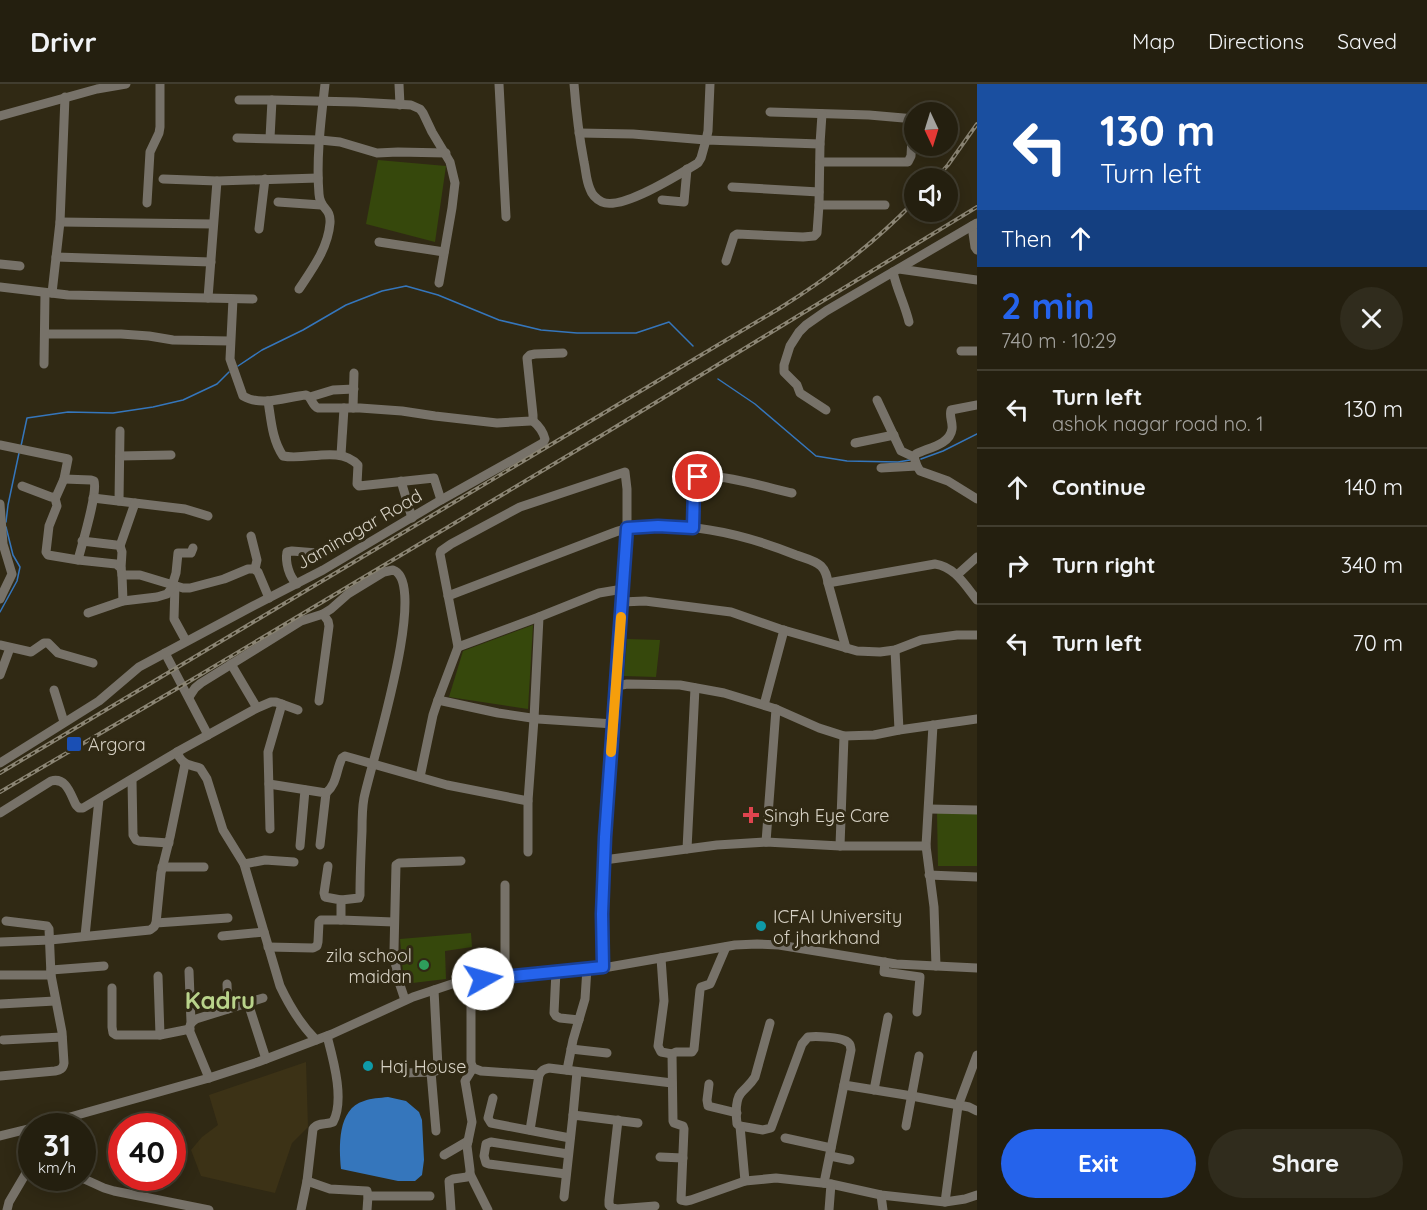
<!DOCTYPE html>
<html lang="en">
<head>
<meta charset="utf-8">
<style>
  :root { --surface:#241f0f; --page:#302c1d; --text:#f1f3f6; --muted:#a3a29e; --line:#413d2f; --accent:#2563eb }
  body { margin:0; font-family:Quicksand,sans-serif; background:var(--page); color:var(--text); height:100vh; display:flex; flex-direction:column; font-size:22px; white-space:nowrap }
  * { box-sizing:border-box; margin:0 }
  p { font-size:20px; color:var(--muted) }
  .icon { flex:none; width:33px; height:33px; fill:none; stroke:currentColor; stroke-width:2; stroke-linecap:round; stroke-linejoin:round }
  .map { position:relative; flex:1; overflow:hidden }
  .sheet { display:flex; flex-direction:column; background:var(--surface); width:450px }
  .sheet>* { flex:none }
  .hud { background:#1a4fa0; color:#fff; overflow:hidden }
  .needle { width:39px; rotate:176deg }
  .tools { position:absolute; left:904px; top:18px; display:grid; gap:12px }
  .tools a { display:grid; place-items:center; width:54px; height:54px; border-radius:50%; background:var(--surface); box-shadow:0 3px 15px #0003,0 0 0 2px var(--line); font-size:30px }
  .speed { position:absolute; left:18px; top:1029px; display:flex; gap:12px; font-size:30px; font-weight:700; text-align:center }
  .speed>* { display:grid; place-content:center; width:78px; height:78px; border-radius:50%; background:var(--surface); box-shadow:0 3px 15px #0003,0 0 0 2px var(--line); line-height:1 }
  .speed small { font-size:15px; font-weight:400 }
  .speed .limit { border:9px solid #d22; background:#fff; color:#111 }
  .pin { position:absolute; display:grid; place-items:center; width:51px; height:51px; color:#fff; margin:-26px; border:3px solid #fff; border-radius:50%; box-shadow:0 2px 6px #0007 }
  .me { position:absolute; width:66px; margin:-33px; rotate:83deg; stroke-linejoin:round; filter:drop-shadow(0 0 4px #0008) }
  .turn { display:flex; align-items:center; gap:21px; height:126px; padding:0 24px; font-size:27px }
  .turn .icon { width:78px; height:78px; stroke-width:2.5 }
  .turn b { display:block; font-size:42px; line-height:51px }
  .then { display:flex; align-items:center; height:57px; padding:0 24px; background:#0003; gap:12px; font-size:22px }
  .round { display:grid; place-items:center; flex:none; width:63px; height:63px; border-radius:32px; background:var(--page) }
  .head { display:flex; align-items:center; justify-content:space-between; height:102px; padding:0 24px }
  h1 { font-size:36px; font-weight:800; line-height:45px; color:var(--accent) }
  .button { display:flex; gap:12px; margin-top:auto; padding:12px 24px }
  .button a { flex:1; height:69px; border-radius:36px; background:var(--accent); color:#fff; font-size:24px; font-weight:800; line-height:69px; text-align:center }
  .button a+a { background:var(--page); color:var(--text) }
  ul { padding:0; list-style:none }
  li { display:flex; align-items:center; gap:18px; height:78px; padding:0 24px; border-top:2px solid var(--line) }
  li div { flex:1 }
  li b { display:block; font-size:22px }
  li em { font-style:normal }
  header { display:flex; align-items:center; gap:36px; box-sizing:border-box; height:84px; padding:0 30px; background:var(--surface); border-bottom:2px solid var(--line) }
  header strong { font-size:28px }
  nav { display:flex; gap:33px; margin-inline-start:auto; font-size:21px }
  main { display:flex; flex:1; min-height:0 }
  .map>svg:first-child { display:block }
</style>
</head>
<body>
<header>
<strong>Drivr</strong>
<nav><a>Map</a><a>Directions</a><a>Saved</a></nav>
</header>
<main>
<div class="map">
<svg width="977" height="1126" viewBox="0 0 977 1126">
  <rect width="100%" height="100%" fill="#302914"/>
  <polygon fill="#3c3216" points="306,978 308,1043 292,1059 275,1109 201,1092 191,1066 202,1053 218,1041 209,1011"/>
  <g fill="#36480c">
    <polygon points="378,76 446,82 435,158 366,140"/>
    <polygon points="533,541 528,625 449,613 463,567"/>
    <polygon points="627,555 660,556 656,593 624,592"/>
    <polygon points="937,728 977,729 977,782 938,782"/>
    <polygon points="471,849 472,863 445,867 446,895 404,900 400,855"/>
  </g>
  <path fill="#3576bc" d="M388,1013L406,1017L419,1028L422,1036L424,1076L422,1091L415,1097H398L341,1085C339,1063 337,1025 364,1017C371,1014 380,1014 388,1013Z"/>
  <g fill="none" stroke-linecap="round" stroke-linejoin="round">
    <g stroke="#3576bc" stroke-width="1.5">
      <polyline points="238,282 262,266 303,246 346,221 382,207 406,202 438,211 499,236 541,246 577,249 636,249 669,238 693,262"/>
      <polyline points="718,295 755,320 816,372 847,377 898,378 910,376"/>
      <polyline points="21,362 27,334 68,328 113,329 153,323 183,316 217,300 229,288"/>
      <polyline points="921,375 943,367 977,350"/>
      <polyline points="6,438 8,421 19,369"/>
      <polyline points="0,528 17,497 20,483 13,471 6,443"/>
    </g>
    <g stroke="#777269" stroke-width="9">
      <polyline points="399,0 400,21"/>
      <polyline points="499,0 506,133"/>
      <path d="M574,0C576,26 579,52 584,78C586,87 586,96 590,105C592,111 596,115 602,118C621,127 680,90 698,79L701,74L706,56L820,60"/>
      <polyline points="239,16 272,16 356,18 411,21 420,25 423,29 432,48 450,78 455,99 452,124 439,199"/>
      <polyline points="770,28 869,31 915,35"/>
      <polyline points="0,32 97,5 126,0"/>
      <polyline points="948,36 953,36"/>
      <polyline points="579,49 633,50 706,56 708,47 710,0"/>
      <polyline points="237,54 320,56 340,58 377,69 398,68 446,69"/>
      <polyline points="270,54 272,16"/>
      <polyline points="820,78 908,78 911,72 913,35"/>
      <polyline points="163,95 217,97 318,94"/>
      <polyline points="732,103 819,108"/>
      <polyline points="662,116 684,118 687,85"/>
      <polyline points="278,118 321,121"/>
      <polyline points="147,119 150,68 159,49 160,43 160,0"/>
      <polyline points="819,121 885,121"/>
      <polyline points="60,138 213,140"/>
      <polyline points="972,142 975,163 977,166"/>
      <polyline points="259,145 265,95"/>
      <polyline points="379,158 444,168"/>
      <polyline points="56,173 211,178"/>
      <polyline points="726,177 734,152 737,150 803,153 814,152 817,149 819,121 820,60 822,30"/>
      <polyline points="0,180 20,182"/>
      <polyline points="899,185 977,196"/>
      <path d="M893,188C897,206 905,221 909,238"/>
      <polyline points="0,203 68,211 253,215"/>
      <path d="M299,205C313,184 328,164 330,139C331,123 320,126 319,110C316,74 321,36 325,0"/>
      <polyline points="52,209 60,138 65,13"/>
      <polyline points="208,214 217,97"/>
      <path d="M233,215L230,275L243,312C261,323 286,313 306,311C312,313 312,322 318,324H360L402,327L435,332L497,339L531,337H533V331L527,274L530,271L535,270L563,269"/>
      <polyline points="45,250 121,250 149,252 173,256 230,257"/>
      <polyline points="961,267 977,267"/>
      <polyline points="44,280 45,209"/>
      <polyline points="310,313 333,306 354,305"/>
      <polyline points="877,316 901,367 914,373"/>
      <path d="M268,317C271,335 272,356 283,372C306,377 339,361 358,381L357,400L359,402L434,394L441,416"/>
      <path d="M977,321L951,326C949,333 953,338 952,345C950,361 927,364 916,370L914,373L917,382L920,387L948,397L977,415"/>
      <polyline points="353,324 354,289"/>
      <polyline points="826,326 800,309 797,301 784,288 784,281 790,262 799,248 806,241 826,227 977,139"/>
      <polyline points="855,359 894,351"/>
      <polyline points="0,361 68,375 64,395 56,413 51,413 22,402"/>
      <polyline points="341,371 344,324"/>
      <polyline points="120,372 171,371"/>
      <polyline points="881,384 917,382"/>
      <path d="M64,395L91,396L94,397C98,409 82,460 78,476"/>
      <polyline points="401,397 412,434"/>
      <polyline points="55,414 57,422 49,442 46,468 48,471 78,476 116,480 121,484 122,491 140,491 183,504 190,504 224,495 248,485 254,485 258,488 269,514"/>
      <polyline points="93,414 185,425 208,432"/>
      <polyline points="119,417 120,347"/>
      <polyline points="0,420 3,460 12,490 0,515"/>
      <path d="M693,444L694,402L695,397L698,393C720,389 769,404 792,409"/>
      <polyline points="251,452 257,476 255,485"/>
      <polyline points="82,457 116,461 120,462 122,468 121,484"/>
      <polyline points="120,462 135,419"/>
      <polyline points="122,491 123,517"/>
      <polyline points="957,491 977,473"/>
      <path d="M297,500C289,493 285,478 287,468L292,467L317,469"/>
      <polyline points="175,501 174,535 186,557"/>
      <path d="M448,512L610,450C620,446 630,443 641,442C694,439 747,451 796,471C804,474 814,476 821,482C826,487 827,492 828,499"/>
      <polyline points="622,518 645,517 731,528 780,545 857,567 880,568 895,566 921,556 957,551 977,551"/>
      <polyline points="88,529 123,517 157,513 167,510 171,505 176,489 178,469 191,469 193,464"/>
      <polyline points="0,561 31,568 44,559 48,559 58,569 93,579"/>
      <polyline points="458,563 539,533 599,509 623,505"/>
      <path d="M846,564L828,499L935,480C955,483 965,501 977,516"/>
      <polyline points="895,566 899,646"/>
      <polyline points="165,569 208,651"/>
      <polyline points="231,580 257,624"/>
      <polyline points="0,591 10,564"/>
      <polyline points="54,606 64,638"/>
      <path d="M189,613L195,604L201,599L301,537L323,530L331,525L348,510L384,488L393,486C430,498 370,683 364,714C362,725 362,736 362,747C361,768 360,789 360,811L359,814L341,816"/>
      <polyline points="319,617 329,542 328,537 323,530"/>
      <polyline points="764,621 784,546"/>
      <polyline points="614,640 538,635 498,629 438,616 458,563 440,470 441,467 451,460 520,423 625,388 627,405 627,444 617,602"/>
      <polyline points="933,641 926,762 934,823 936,882"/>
      <path d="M177,668C181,680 189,681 200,684L207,695L223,746L244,780L280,902C289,921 301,941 316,956"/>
      <path d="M0,679L99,617L139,583L253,522L323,486L441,416L543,359L545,355C543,347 539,342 533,337"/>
      <polyline points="420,693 433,631 438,616"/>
      <polyline points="132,696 133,751 136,756 139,757 169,759"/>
      <polyline points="269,700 326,709 320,761"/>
      <path d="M326,709C337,700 336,686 342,674L345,672L447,701L528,717"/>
      <polyline points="929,725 977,726"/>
      <path d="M0,729L51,697C66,693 70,709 76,721L79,724H83L177,668L257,624L271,618H276L298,626"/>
      <polyline points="270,745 268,668 282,620"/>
      <polyline points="766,758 776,625"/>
      <polyline points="300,762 305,706"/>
      <polyline points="840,762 844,652"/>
      <polyline points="687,765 695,604"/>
      <polyline points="528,768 528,717 534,635 539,533"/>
      <polyline points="604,776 717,761 766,758 840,762 926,762"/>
      <polyline points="244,780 265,776 294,778"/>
      <polyline points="328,782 324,809 325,813 341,816 341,836 394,838"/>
      <polyline points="162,783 204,783"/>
      <polyline points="929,791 977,793"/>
      <polyline points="156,839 228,834"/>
      <polyline points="85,852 99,715"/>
      <polyline points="222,852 264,848"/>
      <polyline points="0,858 50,856 150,846 154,843 156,839 161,789 170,753 185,680"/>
      <polyline points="268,863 313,864 317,862 318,858 319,838 321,836 341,836"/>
      <polyline points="726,863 711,898 710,900 701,903 700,906 694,965 692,968 676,968 672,970 673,1037 674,1039 683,1042 684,1045 681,1116 686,1117 691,1116 745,1097 776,1094 831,1100 881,1111 945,1118 965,1115 977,1111"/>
      <polyline points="661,874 664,917 658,962 661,968 672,970"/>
      <polyline points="885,878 884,888 920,893 917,928"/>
      <path d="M602,883C600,789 609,695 617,602L627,600L680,601L724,609L776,625L819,644L844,652L874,651L899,646L977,635"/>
      <polyline points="51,886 104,882"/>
      <polyline points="189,887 191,938"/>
      <polyline points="556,887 554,929 556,932 560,934 579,936"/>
      <polyline points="0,891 51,891"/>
      <polyline points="158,892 160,951"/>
      <polyline points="505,892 505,801"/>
      <polyline points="471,896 471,979 473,984 481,987 539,991"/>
      <polyline points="227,900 228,925"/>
      <polyline points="112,904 112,943 113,949 116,951 160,951 190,945"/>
      <polyline points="405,916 397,892 394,866 396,781 399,779 461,777"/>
      <polyline points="248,919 266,975"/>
      <polyline points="0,920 55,917"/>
      <path d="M770,939L755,993C750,1001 746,1003 741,1009C735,1016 736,1031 737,1040L740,1042L763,1046L771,1044L802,960L808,953C816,952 839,953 846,957C851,960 850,961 851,966L824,1099"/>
      <polyline points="3,956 62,953"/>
      <polyline points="571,965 607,969"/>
      <polyline points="567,986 573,956 585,915 587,884"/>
      <polyline points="431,988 436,1047"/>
      <polyline points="404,989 431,988 436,987 438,983 434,906"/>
      <path d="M0,992L55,987C60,986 63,985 64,979L62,948L51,891L49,845L47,842L6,837"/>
      <path d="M209,994L190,948C189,942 190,939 196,935L263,914"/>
      <polyline points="709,1000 707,1016 708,1022 737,1029"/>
      <polyline points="844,1001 912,1012 969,1023 977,1027"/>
      <polyline points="874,1006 888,933"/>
      <polyline points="493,1014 488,1034 491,1039 570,1054"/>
      <polyline points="573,1031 577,988"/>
      <polyline points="618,1036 609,1116 609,1121 612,1124 617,1125 655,1122"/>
      <polyline points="38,1042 209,994 258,978 332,950 413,913 458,898 547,888 609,883 735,861 757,860 779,861 896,880 977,884"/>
      <polyline points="740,1042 745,1097"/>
      <polyline points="906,1042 919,972"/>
      <path d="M530,1046L539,991C542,986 544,985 549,984L672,999"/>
      <polyline points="22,1047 32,1060"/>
      <polyline points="0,1052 32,1044"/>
      <polyline points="785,1054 831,1064"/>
      <polyline points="444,1071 468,1057"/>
      <polyline points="830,1072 850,1076"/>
      <polyline points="660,1073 683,1074"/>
      <polyline points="470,1090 488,1126"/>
      <polyline points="566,1090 489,1080 486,1079 484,1072 486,1060 491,1058 568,1070"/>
      <polyline points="82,1094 104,1104 114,1107 209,1126"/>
      <polyline points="307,1097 330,1105 367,1107 368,1112 367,1126"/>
      <polyline points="881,1111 883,1126"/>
      <polyline points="368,1112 430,1112"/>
      <polyline points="564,1113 573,1031 638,1039"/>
      <polyline points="945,1118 958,1022 977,971"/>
      <polyline points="7,1126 9,1118 32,1079"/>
      <path d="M301,1126L307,1097L313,1045C317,1038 326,1041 333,1038C345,1016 333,975 327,952"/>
      <polyline points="451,1126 449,1097 453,1095 467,1093 470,1090 470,1086 467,1062 472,1038 465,997 473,984"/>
      <polyline points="829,1126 831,1100"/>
    </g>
    <defs>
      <g id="rail">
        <polyline points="936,94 948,81 977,40"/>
        <path d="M0,689L780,224C831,192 872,161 915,117"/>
        <polyline points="0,708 183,601 599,353 977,123"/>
      </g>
    </defs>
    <use href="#rail" stroke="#8b8574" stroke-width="4"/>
    <use href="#rail" stroke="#302914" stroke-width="1.5" stroke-dasharray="4.5" stroke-linecap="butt"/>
  </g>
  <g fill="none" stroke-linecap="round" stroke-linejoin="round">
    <defs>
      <polyline id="route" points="483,895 603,883 602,830 605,753 627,444 658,442 693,444 694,402 698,393"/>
    </defs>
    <use href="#route" stroke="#184099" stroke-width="15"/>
    <use href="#route" stroke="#2563eb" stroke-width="10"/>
    <polyline stroke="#f59e0b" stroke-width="10" points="611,668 621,533"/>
  </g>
  <rect fill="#1a4fb4" stroke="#302914" stroke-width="2" x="66" y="652" width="16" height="16" rx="3"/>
  <path fill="#e0444e" stroke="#302914" stroke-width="2" d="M748 722h6v6h6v6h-6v6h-6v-6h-6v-6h6z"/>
  <g fill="#0f9aa8" stroke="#302914" stroke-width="2">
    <circle cx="761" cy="842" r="6"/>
    <circle cx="368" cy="982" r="6"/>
  </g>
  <circle fill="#2e9e5b" stroke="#302914" stroke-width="2" cx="424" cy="881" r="6"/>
  <g text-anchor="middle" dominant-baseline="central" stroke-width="6" stroke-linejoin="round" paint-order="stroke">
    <g font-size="18" fill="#d7d2c5" stroke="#302914">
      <text transform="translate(359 445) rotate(-30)">Jaminagar Road</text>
    </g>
    <g font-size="18" fill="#d7d2c5" stroke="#302914" text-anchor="start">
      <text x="88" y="660">Argora</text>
      <text x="764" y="731">Singh Eye Care</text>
      <text x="773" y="832">ICFAI University<tspan x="773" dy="21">of jharkhand</tspan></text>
      <text x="412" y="871" text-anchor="end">zila school<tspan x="412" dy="21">maidan</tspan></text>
      <text x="380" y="982">Haj House</text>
    </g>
    <g font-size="24" font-weight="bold" fill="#b9d38b" stroke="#302914">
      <text x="220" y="916">Kadru</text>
    </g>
  </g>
</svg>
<div class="tools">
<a><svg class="needle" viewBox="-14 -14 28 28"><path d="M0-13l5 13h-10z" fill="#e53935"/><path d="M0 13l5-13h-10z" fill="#a3a29e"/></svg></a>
<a><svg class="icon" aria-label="sound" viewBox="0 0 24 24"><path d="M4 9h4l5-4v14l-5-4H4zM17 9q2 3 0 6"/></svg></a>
</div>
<div class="speed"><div>31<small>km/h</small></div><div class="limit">40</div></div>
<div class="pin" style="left:698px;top:393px;background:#d93025"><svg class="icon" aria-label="arrive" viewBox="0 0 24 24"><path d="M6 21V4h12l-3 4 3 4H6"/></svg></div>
<svg class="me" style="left:483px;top:895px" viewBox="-20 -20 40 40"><circle r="19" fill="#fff"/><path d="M0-13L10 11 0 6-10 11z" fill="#2563eb"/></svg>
</div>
<section class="sheet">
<div class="hud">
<div class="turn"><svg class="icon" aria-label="left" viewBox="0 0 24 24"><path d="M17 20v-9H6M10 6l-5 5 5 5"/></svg><div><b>130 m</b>Turn left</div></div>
<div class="then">Then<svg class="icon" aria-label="ahead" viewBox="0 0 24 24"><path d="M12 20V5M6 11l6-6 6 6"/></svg></div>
</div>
<div class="head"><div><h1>2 min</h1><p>740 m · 10:29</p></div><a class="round"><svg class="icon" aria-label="close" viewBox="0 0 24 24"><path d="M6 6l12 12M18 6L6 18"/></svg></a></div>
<ul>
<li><svg class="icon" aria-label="left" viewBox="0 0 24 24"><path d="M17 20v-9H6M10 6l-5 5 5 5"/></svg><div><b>Turn left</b><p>ashok nagar road no. 1</p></div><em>130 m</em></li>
<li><svg class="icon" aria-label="ahead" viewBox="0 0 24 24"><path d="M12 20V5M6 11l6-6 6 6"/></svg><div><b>Continue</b></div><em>140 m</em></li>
<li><svg class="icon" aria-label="right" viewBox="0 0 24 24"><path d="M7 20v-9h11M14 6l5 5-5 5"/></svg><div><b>Turn right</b></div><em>340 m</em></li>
<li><svg class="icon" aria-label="left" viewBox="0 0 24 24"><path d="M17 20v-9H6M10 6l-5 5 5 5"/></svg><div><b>Turn left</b></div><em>70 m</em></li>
</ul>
<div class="button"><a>Exit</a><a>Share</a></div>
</section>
</main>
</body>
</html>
